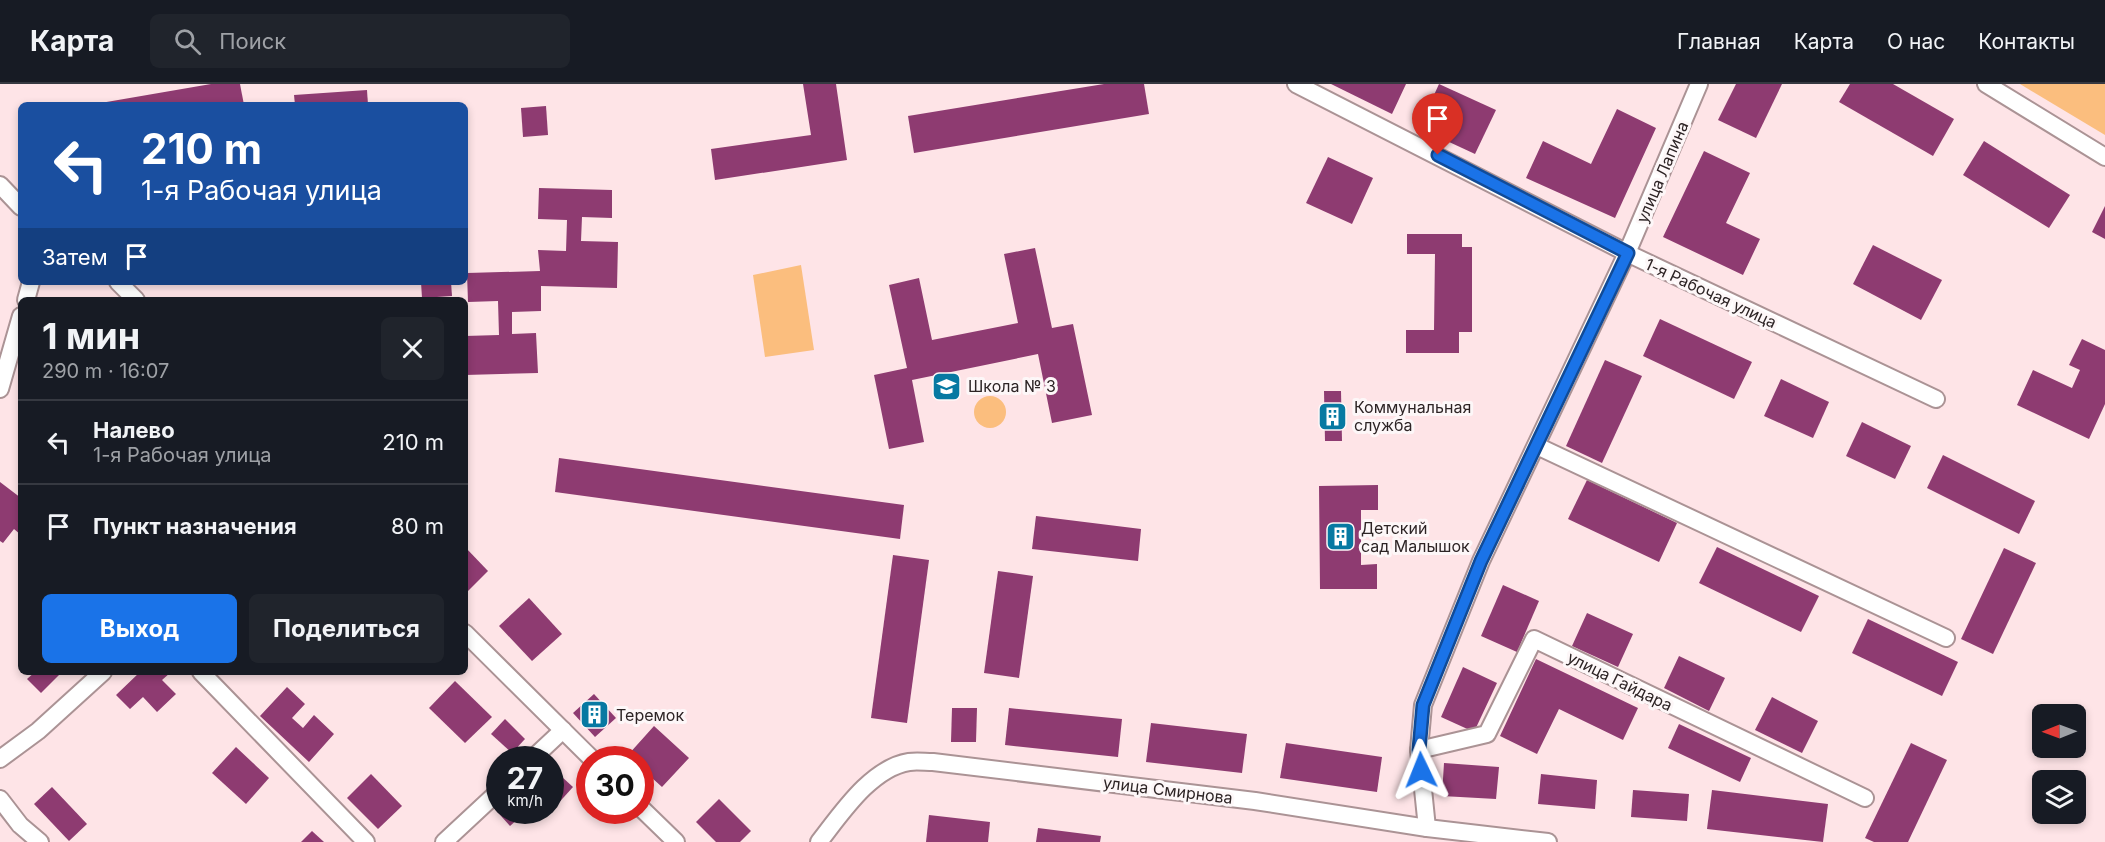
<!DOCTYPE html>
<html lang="ru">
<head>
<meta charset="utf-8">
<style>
  :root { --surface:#171b24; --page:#20242c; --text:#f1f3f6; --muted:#9ea1a6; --line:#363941; --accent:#1a73e8 }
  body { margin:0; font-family:Inter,sans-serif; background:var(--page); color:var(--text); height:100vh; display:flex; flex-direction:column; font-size:22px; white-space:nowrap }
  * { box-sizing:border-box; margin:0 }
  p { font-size:20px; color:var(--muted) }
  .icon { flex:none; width:33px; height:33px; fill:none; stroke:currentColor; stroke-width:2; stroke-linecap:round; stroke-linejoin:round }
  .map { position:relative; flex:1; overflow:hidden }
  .panel { position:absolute; left:18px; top:213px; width:450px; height:378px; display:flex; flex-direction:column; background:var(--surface); border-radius:9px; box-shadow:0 3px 9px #0003 }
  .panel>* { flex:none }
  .top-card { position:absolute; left:18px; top:18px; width:450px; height:183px; border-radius:9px; box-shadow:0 3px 9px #0003; background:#1a4fa0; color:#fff; overflow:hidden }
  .needle { width:39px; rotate:269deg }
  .buttons { position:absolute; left:2032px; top:620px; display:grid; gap:12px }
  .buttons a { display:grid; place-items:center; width:54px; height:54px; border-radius:9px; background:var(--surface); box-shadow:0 3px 9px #0003; font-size:30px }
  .speed { position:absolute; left:486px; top:662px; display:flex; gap:12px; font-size:30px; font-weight:700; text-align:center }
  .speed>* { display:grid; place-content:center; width:78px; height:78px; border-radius:50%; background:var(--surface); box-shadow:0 3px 9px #0003; line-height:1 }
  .speed small { font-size:15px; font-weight:400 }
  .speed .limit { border:9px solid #d22; background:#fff; color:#111 }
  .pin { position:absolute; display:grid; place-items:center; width:51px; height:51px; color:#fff; margin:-62px -26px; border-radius:50% 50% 50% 0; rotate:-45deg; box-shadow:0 0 6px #0007 }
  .pin .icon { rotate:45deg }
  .me { position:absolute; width:66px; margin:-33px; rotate:358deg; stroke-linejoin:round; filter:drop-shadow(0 0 4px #0008) }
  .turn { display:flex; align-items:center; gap:21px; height:126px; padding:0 24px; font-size:27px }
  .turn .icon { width:78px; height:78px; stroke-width:2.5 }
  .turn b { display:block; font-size:42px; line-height:51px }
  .then { display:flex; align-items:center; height:57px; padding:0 24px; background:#0003; gap:12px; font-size:22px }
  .round { display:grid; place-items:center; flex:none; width:63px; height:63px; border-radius:9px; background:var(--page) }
  .summary { display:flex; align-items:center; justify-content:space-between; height:102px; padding:0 24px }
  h1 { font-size:36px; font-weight:700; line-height:45px }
  .action { display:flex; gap:12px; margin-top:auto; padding:12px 24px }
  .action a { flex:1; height:69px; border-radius:9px; background:var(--accent); color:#fff; font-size:24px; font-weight:700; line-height:69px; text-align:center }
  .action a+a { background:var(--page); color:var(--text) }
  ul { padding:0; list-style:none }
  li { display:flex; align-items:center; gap:18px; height:84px; padding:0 24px; border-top:2px solid var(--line) }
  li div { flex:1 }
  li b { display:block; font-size:22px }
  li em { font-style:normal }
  header { display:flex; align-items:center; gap:36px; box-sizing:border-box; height:84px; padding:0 30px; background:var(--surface); border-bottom:2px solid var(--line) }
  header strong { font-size:28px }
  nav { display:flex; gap:33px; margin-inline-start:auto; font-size:21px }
  .search { width:420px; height:54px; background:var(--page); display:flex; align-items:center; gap:15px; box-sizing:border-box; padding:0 21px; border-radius:9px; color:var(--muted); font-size:22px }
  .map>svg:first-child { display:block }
</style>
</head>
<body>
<header>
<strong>Карта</strong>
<div class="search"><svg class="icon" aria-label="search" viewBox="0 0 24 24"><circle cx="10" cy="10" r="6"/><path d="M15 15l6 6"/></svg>Поиск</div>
<nav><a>Главная</a><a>Карта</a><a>О нас</a><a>Контакты</a></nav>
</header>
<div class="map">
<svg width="2105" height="758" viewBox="0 0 2105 758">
  <rect width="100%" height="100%" fill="#fee4e7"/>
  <g fill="#fbbe7e">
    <polygon points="2020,0 2105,0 2105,51"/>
    <polygon points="801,181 814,266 765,273 753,191"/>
    <circle cx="990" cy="328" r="16"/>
  </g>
  <g fill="#8e3b71">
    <polygon points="211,0 240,0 244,21 89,21"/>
    <polygon points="803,0 836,0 847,76 715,96 711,65 811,51"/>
    <polygon points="1104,0 1144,0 1149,30 914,69 908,32"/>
    <polygon points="1331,0 1406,0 1392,30"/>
    <polygon points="1439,0 1496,26 1475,70 1419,44"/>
    <polygon points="1736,0 1782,0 1756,54 1718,36"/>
    <polygon points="1850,0 1893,0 1954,35 1933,72 1839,18"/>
    <polygon points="367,6 368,21 295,21 294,11"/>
    <polygon points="546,22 548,51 523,53 521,24"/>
    <polygon points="1617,25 1656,44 1615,134 1526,94 1543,57 1591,80"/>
    <polygon points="1984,57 2070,111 2049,144 1963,91"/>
    <polygon points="1704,67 1750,89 1726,139 1760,155 1743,191 1663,153"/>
    <polygon points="1328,73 1373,94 1352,140 1306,119"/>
    <polygon points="539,104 612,106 612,134 582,133 581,157 618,158 617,204 541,202 541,227 512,228 512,250 536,249 538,289 465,291 465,252 499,251 498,217 468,218 467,189 540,187 538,166 566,167 567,136 538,135"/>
    <polygon points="2105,122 2105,155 2092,148"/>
    <polygon points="1407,150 1462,150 1462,163 1472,163 1472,248 1459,248 1459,269 1406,269 1406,246 1434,246 1435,170 1407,170"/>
    <polygon points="1873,161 1942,196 1921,236 1853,200"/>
    <polygon points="1035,164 1052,244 1073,240 1092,331 1052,339 1038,270 912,296 924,358 889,365 874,291 907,284 889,201 919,194 932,256 1018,239 1004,170"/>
    <polygon points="421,198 451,198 452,212 422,214"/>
    <polygon points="1660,235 1752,278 1734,315 1643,272"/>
    <polygon points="2082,255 2105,266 2105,320 2089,355 2017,321 2033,286 2072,304 2080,286 2069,281"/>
    <polygon points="1605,276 1642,292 1602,379 1566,362"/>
    <polygon points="1781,295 1829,318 1813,354 1764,332"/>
    <polygon points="1324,307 1341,307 1342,357 1325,357"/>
    <polygon points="1862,338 1911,362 1895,395 1846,372"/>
    <polygon points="1943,371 2035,417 2019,450 1927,404"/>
    <polygon points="559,374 904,421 900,455 555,408"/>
    <polygon points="1587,396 1677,439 1659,478 1568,435"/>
    <polygon points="0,398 21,414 21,451 14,445 3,459 0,457"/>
    <polygon points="1378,401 1378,426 1361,426 1361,481 1377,480 1377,505 1320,505 1319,402"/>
    <polygon points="1036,432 1141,445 1138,477 1032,465"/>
    <polygon points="465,463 488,487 465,510"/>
    <polygon points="1717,463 1819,512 1801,548 1699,499"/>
    <polygon points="2004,464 2036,479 1993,570 1961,555"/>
    <polygon points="893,471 929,476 907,639 871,634"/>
    <polygon points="998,487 1033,492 1019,594 984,589"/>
    <polygon points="1503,501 1539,517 1517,568 1481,552"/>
    <polygon points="529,514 562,550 532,577 499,542"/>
    <polygon points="1587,529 1633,550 1618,583 1572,562"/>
    <polygon points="1868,535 1958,578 1942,612 1852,569"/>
    <polygon points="1679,572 1725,594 1709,627 1664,604"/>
    <polygon points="1536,575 1638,624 1623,656 1559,625 1537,670 1500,652"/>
    <polygon points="1463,583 1497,599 1474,648 1441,633"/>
    <polygon points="35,588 62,588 41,609 27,595"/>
    <polygon points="140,588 170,589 162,596 176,610 157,628 143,613 130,625 116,611"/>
    <polygon points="455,597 492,633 465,659 429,624"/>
    <polygon points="287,603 305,620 292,634 303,644 314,631 334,650 309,678 260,632"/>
    <polygon points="594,610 616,634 595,653 573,629"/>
    <polygon points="1772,613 1818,637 1802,669 1755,646"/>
    <polygon points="952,624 977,624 976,658 951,658"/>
    <polygon points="1009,624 1122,635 1118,673 1005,661"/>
    <polygon points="505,635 525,655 512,669 491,650"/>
    <polygon points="1151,639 1247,650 1242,689 1146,678"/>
    <polygon points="1679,640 1751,674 1740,698 1668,664"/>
    <polygon points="654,642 689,674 662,703 640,683 640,675 632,675 628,671"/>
    <polygon points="1286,659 1382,673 1377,708 1280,694"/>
    <polygon points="1911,659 1947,676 1908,758 1874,758 1865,754"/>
    <polygon points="236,663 269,694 246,720 212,689"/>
    <polygon points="1444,679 1499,683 1496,715 1442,712"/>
    <polygon points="550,682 573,703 554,724 550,721"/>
    <polygon points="371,690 402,722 378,745 347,714"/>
    <polygon points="1541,690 1597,696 1595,725 1538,720"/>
    <polygon points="52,703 87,740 69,757 34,720"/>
    <polygon points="1633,706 1689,710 1687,737 1631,733"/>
    <polygon points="1712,706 1828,720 1823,758 1707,745"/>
    <polygon points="719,715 751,747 740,758 716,758 696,738"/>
    <polygon points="500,718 500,726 528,726 510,742 493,723"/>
    <polygon points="929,731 990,738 988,758 926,758"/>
    <polygon points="1038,744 1101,752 1100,758 1036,758"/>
    <polygon points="312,747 324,758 301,758"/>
  </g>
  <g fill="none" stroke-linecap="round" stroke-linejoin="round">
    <defs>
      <g id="street">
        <polyline points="1296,0 1627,169 1936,315"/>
        <polyline points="1986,0 2105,73"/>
        <polyline points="0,101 21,123"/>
        <polyline points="118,198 136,216"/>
        <polyline points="26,216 31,198"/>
        <polyline points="0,305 21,232"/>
        <polyline points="1537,362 1946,554"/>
        <polyline points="465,549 592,675"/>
        <polyline points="201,588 366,758"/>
        <polyline points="1419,666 1487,650 1534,555 1865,714"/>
        <polyline points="0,675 38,647 103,588"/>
        <polyline points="532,675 563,646"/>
        <polyline points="0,715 20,741 40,758"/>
        <polyline points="640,723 676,758"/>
        <polyline points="1427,744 1419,666 1423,621 1481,477 1627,169 1699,0"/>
        <polyline points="444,758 500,706"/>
        <path d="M819,758C841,730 871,684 909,678C916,677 925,678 933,678L1255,717L1427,744L1548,758"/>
      </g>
    </defs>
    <use href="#street" stroke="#ab9395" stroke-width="20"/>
    <use href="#street" stroke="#fff" stroke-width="16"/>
  </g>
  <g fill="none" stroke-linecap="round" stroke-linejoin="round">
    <defs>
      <polyline id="route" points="1421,686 1419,666 1423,621 1481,477 1628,169 1438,71"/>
    </defs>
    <use href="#route" stroke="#114b97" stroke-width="15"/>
    <use href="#route" stroke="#1a73e8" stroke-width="10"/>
  </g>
  <defs>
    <symbol id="school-square" viewBox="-11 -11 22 22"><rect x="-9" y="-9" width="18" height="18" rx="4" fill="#0779a2" stroke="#fdf7f8"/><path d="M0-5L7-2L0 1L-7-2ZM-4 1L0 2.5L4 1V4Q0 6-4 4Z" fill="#fff"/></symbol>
    <symbol id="building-square" viewBox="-11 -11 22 22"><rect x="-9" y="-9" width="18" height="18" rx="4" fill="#0779a2" stroke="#fdf7f8"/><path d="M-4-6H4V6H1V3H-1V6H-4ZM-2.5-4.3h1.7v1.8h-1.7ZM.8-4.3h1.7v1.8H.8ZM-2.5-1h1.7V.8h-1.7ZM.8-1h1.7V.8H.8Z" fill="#fff"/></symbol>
  </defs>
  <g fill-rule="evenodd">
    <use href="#school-square" x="930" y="286" width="33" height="33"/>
    <use href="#building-square" x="1316" y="316" width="33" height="33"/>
    <use href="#building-square" x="1324" y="436" width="33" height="33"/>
    <use href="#building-square" x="578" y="614" width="33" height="33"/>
  </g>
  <g text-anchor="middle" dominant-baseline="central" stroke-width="6" stroke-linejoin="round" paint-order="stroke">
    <g font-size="16" fill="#2d2425" stroke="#fdf7f8">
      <text transform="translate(1662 88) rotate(-67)">улица Лапина</text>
      <text transform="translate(1711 209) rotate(25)">1-я Рабочая улица</text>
      <text transform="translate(1620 597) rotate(26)">улица Гайдара</text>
      <text transform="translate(1168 706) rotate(7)">улица Смирнова</text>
    </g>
    <g font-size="16" fill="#2d2425" stroke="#fdf7f8" text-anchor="start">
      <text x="968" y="302">Школа № 3</text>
      <text x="1354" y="323">Коммунальная<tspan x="1354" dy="18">служба</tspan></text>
      <text x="1361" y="444">Детский<tspan x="1361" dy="18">сад Малышок</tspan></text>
      <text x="616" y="631">Теремок</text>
    </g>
  </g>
</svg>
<div class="buttons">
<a><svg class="needle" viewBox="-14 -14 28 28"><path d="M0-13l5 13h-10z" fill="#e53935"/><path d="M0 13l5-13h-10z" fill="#9ea1a6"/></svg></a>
<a><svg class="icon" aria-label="layers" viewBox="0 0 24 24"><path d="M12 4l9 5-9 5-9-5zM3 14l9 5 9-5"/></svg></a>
</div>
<div class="speed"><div>27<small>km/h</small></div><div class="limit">30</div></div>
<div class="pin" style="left:1438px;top:71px;background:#d93025"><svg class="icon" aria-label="arrive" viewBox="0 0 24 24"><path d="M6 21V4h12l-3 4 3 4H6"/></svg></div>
<svg class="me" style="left:1421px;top:686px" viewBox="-20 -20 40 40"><path d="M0-17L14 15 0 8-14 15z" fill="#1a73e8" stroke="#fff" stroke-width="4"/></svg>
<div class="top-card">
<div class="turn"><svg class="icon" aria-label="left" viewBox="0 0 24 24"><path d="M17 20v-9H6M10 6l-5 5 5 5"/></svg><div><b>210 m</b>1-я Рабочая улица</div></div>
<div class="then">Затем<svg class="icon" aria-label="arrive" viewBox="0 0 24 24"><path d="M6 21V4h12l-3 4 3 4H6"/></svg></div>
</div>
<section class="panel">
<div class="summary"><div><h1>1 мин</h1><p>290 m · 16:07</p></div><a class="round"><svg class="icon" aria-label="close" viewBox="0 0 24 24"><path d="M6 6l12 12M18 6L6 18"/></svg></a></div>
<ul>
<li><svg class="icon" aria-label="left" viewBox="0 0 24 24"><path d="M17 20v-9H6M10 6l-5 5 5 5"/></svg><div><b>Налево</b><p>1-я Рабочая улица</p></div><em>210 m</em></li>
<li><svg class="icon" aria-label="arrive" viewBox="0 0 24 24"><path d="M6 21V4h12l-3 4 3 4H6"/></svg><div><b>Пункт назначения</b></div><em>80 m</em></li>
</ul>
<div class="action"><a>Выход</a><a>Поделиться</a></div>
</section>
</div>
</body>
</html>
